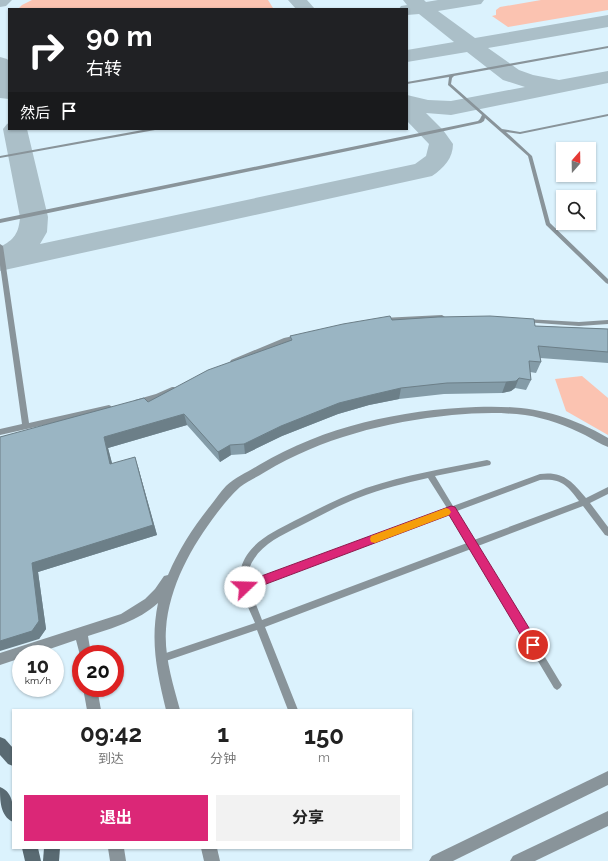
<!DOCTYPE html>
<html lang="zh">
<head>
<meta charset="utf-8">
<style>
  :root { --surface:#fff; --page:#f2f2f2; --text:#222; --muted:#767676; --accent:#db2777 }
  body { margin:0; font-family:Raleway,"Noto Sans SC",sans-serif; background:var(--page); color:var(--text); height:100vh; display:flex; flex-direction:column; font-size:15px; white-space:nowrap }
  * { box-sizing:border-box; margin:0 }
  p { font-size:13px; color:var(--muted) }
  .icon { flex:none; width:22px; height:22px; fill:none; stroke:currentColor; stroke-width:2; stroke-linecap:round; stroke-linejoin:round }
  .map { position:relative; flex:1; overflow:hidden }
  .sheet { position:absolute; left:12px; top:709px; width:400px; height:140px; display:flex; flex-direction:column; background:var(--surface); border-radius:0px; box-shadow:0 1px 3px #0004 }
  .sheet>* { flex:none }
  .top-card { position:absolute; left:8px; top:8px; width:400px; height:122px; border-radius:0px; box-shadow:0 1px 3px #0004; background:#202124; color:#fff; overflow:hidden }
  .needle { width:26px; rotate:20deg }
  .tools { position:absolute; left:556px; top:142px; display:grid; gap:8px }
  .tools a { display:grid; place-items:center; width:40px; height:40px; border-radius:0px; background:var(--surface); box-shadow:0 1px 3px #0004; font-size:20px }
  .speed { position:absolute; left:12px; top:645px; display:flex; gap:8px; font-size:20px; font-weight:700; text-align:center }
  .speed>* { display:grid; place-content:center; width:52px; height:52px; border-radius:50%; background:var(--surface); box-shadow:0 1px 3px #0004; line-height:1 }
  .speed small { font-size:10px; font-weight:400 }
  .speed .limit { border:6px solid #d22; background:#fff; color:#111 }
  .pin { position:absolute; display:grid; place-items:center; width:34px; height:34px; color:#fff; margin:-17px; border:2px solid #fff; border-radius:50%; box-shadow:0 1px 4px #0007 }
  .me { position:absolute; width:44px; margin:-22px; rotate:69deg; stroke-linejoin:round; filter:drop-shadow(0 0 3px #0008) }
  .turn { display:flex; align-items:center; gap:14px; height:84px; padding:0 12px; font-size:18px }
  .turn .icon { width:52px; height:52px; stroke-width:2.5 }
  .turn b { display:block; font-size:28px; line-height:34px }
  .then { display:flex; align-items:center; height:38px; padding:0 12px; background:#0003; gap:8px; font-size:15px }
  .eta { display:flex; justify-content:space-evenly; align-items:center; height:68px; text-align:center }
  .eta b { font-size:24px; font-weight:700; line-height:28px }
  .button { display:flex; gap:8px; margin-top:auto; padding:8px 12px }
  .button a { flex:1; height:46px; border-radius:0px; background:var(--accent); color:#fff; font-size:16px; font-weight:700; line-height:46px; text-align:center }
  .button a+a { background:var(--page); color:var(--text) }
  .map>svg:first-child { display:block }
</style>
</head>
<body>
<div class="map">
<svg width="608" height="861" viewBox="0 0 608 861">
  <rect width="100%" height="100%" fill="#dbf2fd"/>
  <g fill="#fbc3b1">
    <polygon points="32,0 268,0 273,8 18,9 22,5"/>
    <polygon points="541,0 608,0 608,10 508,27 492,16 496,15 496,10 500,7"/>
    <polygon points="582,376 608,398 608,435 566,411 555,379"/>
  </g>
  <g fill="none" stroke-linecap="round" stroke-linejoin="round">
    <g fill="#abbfc8" fill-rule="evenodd">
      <polygon points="0,0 12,0 6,6 0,7"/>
      <polygon points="288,0 307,0 315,9 296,9"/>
      <path d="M403,0H424L426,2L438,0H484L481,4L438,11L475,38L608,15V27L488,48L519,70L533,75L559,80L608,71V83L451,115L426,113L443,130L453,144C453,158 444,168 432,176L0,271V247C14,240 19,233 20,217L3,129L7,124L9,123V129H27L48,217L47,232L40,244L415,164L426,156L429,144L407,121V95L428,100L451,101L525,87L503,80L467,52L407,62V50L454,42L419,14L407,15V9H399L401,6L407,5Z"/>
      <polygon points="0,57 7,59 9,61 9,99 0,98"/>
    </g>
    <g fill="#89949a" fill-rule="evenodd">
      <polygon points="608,46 608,48 454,76 452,78 451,84 502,129 520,132 608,114 608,116 520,134 506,132 532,156 550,223 608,279 608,284 606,283 546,225 528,156 485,118 484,121 481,123 435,133 0,223 0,219 478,121 480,119 482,115 448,85 449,77 407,84 407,82"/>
      <polygon points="148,129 157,129 155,130 0,158 0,156"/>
      <polygon points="0,244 3,246 29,423 109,405 111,406 112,408 111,410 0,435 0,429 22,424 0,265"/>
      <polygon points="442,315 445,317 444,318 382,322 379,320 382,318"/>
      <polygon points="526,319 579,322 608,320 608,324 579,326 524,322 523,321"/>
      <polygon points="298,335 301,337 300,339 288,342 235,364 233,364 230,362 231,360 284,338"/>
      <polygon points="172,387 174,387 177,389 176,391 160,398 137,405 134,402 135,400 156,394"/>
      <path d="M487,460L490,461L491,463L490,465L435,476L453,506L540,474C563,471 572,481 586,498L608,487V494L590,503L608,527V536L605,535L583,506L478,546L560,682L562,685L560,688L557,690L554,688L471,549L265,627L298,710H288L257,630L160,663L157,662L156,659L157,656L160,655L255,623C248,606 236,586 241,568C248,543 273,532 294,521C318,509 341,497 366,488C405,475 446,468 487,460ZM428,478L447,508L249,582C248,573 249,566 254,559C264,543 282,535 298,527C318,517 337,506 358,498C381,489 405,483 428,478ZM540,480C561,478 567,485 579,501L474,540L457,511ZM450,514L467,543L262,620L250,589Z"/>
    </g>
    <g fill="#89949a" fill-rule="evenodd">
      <path d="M476,407C527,405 563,412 608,438V447C600,444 593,439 585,435C567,426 546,418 525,415C501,412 476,413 452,415C385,422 322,438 265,472C257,477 248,481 240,487C231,495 224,504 217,513C192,546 169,586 166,629C164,656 173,684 180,710H166C157,672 150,642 158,603C138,621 113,628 88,636L91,654H81V659L76,640L35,654H21V658L0,665V653L121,614L145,599L155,589L164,576L168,575C179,549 194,526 211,505C216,499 220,492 226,486C236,477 248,472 259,465C325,426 400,410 476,407Z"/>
      <polygon points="83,688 97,688 101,710 87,710"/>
      <polygon points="608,771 608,785 453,861 429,861 432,856"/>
      <polygon points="608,811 608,826 535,861 510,861 513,856"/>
      <polygon points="108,848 124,848 126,861 110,861"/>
      <polygon points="201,848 217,848 220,861 204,861"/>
    </g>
    <g fill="#596a72" fill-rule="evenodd">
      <polygon points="0,737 5,739 13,748 13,766 8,764 0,755"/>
      <path d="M0,787C15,793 13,809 13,822C0,816 0,800 0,787Z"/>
      <polygon points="22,848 38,848 41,861 25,861"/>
      <polygon points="44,848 60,848 59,861 43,861"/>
    </g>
  </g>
  <polygon fill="#849ca8" points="392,320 608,329 608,363 540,358 541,362 536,373 530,372 531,380 526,390 515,388 511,391 502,393 444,394 399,399 369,405 338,414 282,436 245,454 231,455 220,462 187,425 108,448 112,464 138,467 157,535 38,572 46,629 39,639 0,437 148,402 290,341 290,336"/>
  <g fill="#6c7f88">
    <polygon points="519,378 515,388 511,391 502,393 506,382"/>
    <polygon points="401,388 399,399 369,405 338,414 282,436 245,454 244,444 281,426 339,403 371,395"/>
    <polygon points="184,414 187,425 108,448 115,474 110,464 104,437"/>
    <polygon points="230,445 231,455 220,462 218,452"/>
    <polygon points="135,457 138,467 157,535 38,572 46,629 39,639 0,651 0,641 32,563"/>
  </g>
  <polygon fill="#9ab5c3" stroke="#6c7f88" points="390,316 392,320 438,317 490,316 534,319 535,326 608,329 608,352 538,346 541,362 529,361 531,380 519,378 516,381 506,382 447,383 401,388 371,395 339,403 281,426 244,444 230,445 218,452 184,414 104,437 110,464 135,457 153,525 32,563 39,621 32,631 0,641 0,437 144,398 148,402 208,370 292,340 290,336 343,324"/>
  <polygon fill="#db2777" stroke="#8e194d" points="451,506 455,507 537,641 539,645 537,649 533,651 529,649 449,515 245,592 242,591 240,587 242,584 245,582"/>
  <polygon fill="#f59e0b" points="446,508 449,509 451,512 449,515 375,543 371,542 370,539 371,536"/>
</svg>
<div class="tools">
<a><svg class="needle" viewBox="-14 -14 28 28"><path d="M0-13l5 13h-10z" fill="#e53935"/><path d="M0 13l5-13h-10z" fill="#767676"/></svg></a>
<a><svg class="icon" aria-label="search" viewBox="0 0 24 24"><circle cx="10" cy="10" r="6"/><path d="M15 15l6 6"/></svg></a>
</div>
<div class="speed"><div>10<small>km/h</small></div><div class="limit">20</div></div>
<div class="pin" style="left:533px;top:645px;background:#d93025"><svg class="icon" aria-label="arrive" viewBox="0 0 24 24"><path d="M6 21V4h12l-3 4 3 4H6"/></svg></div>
<svg class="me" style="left:245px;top:587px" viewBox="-20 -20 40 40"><circle r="19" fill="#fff"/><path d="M0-13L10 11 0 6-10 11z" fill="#db2777"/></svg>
<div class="top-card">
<div class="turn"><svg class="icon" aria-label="right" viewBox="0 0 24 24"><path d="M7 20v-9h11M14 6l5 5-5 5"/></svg><div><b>90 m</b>右转</div></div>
<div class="then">然后<svg class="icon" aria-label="arrive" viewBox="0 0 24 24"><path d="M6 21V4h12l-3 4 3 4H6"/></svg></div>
</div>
<section class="sheet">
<div class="eta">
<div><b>09:42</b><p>到达</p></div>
<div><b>1</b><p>分钟</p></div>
<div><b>150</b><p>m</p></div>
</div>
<div class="button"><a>退出</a><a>分享</a></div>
</section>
</div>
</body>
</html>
